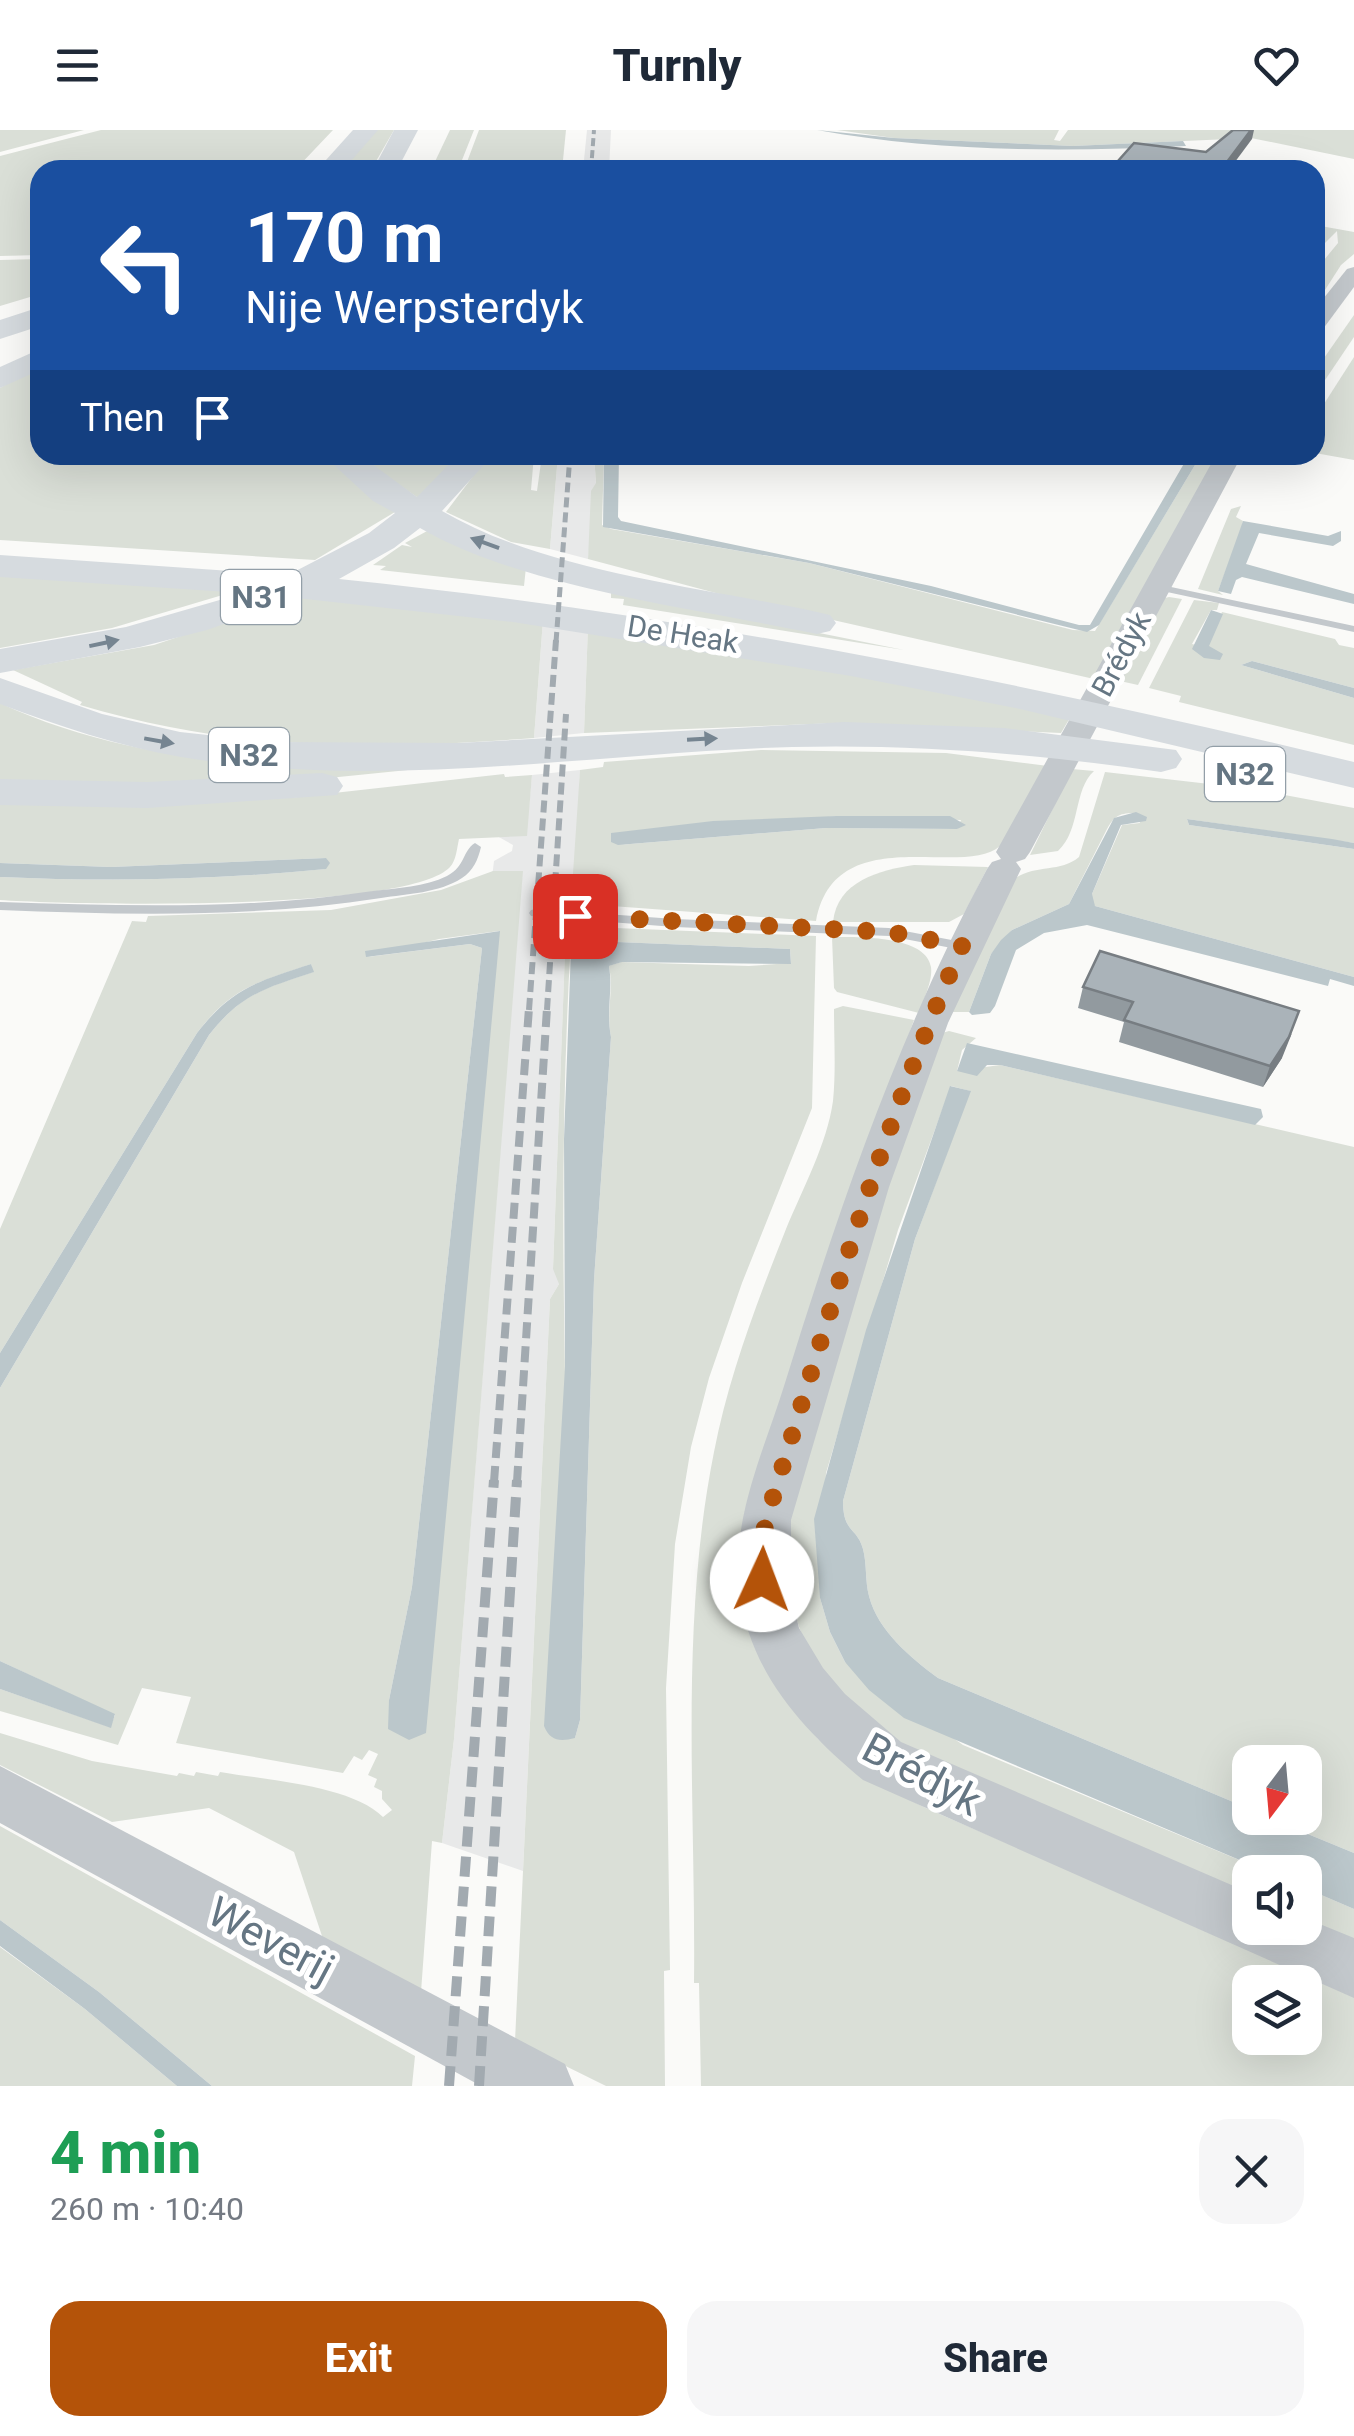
<!DOCTYPE html>
<html lang="en">
<head>
<meta charset="utf-8">
<style>
  :root { --surface:#fff; --page:#f6f6f7; --text:#1f2937; --muted:#747a83; --accent:#b45309 }
  body { margin:0; font-family:Roboto,sans-serif; background:var(--page); color:var(--text); height:100vh; display:flex; flex-direction:column; font-size:38px; white-space:nowrap }
  * { box-sizing:border-box; margin:0 }
  p { font-size:32px; color:var(--muted) }
  .icon { flex:none; width:55px; height:55px; fill:none; stroke:currentColor; stroke-width:2; stroke-linecap:round; stroke-linejoin:round }
  .map { position:relative; height:1956px; overflow:hidden }
  .panel { display:flex; flex-direction:column; background:var(--surface); flex:1 }
  .panel>* { flex:none }
  .top-card { position:absolute; left:30px; top:30px; width:1295px; height:305px; border-radius:30px; box-shadow:0 10px 40px #0002; background:#1a4fa0; color:#fff; overflow:hidden }
  .needle { width:65px; rotate:196deg }
  .controls { position:absolute; left:1232px; top:1615px; display:grid; gap:20px }
  .controls a { display:grid; place-items:center; width:90px; height:90px; border-radius:20px; background:var(--surface); box-shadow:0 10px 40px #0002; font-size:50px }
  .pin { position:absolute; display:grid; place-items:center; width:85px; height:85px; color:#fff; margin:-42px; border-radius:20px; box-shadow:0 5px 15px #0006 }
  .me { position:absolute; width:110px; margin:-55px; rotate:2deg; stroke-linejoin:round; filter:drop-shadow(0 0 8px #0008) }
  .turn { display:flex; align-items:center; gap:35px; height:210px; padding:0 50px; font-size:45px }
  .turn .icon { width:130px; height:130px; stroke-width:2.5 }
  .turn b { display:block; font-size:70px; line-height:85px }
  .then { display:flex; align-items:center; height:95px; padding:0 50px; background:#0003; gap:20px; font-size:38px }
  .round { display:grid; place-items:center; flex:none; width:105px; height:105px; border-radius:30px; background:var(--page) }
  .headline { display:flex; align-items:center; justify-content:space-between; height:170px; padding:0 50px }
  h1 { font-size:60px; font-weight:800; line-height:75px; color:#1e9e55 }
  .button { display:flex; gap:20px; margin-top:auto; padding:20px 50px }
  .button a { flex:1; height:115px; border-radius:30px; background:var(--accent); color:#fff; font-size:40px; font-weight:800; line-height:115px; text-align:center }
  .button a+a { background:var(--page); color:var(--text) }
  header { display:flex; justify-content:space-between; align-items:center; height:130px; padding:0 50px; background:var(--surface); font-size:45px; font-weight:800 }
  .map>svg:first-child { display:block }
</style>
</head>
<body>
<header><svg class="icon" aria-label="menu" viewBox="0 0 24 24"><path d="M4 6h16M4 12h16M4 18h16"/></svg>Turnly<svg class="icon" aria-label="heart" viewBox="0 0 24 24"><path d="M12 20l-8-8c-3-5 5-10 8-4 3-6 11-1 8 4z"/></svg></header>
<div class="map">
<svg width="1354" height="1956" viewBox="0 0 1354 1956">
  <rect width="100%" height="100%" fill="#fafaf8"/>
  <g fill="#e8e9e9">
    <polygon points="587,0 611,0 609,40 583,40"/>
    <polygon points="558,325 594,325 596,354 588,429 550,419"/>
    <polygon points="543,490 588,496 584,603 534,608"/>
    <polygon points="580,640 579,667 599,764 595,799 566,797 553,1138 558,1145 559,1154 550,1169 523,1741 442,1713 454,1609 517,807 491,756 494,731 512,721 513,715 497,706 529,676 532,645"/>
  </g>
  <g fill="#dadfd7" fill-rule="evenodd">
    <polygon points="0,0 84,0 0,22"/>
    <polygon points="101,0 333,0 295,40 40,40 40,125 0,126 0,26"/>
    <polygon points="373,0 394,0 371,40 336,40"/>
    <polygon points="450,0 474,0 458,40 431,40"/>
    <polygon points="479,0 566,0 562,40 464,40"/>
    <polygon points="837,0 1059,0 1054,10 1060,11 1068,0 1354,0 1354,29 1251,8 1073,16 894,8"/>
    <polygon points="1315,95 1354,102 1354,124 1341,135 1316,174 1315,141 1338,113 1337,101 1315,123"/>
    <polygon points="40,129 40,164 0,176 0,130"/>
    <polygon points="1354,185 1354,207 1315,265 1315,241"/>
    <polygon points="1354,227 1354,330 1315,323 1315,288"/>
    <polygon points="40,235 40,325 328,325 395,382 315,430 0,410 0,258"/>
    <polygon points="357,325 464,325 421,370"/>
    <polygon points="489,325 534,325 531,360 537,361 542,325 558,325 550,419 511,412 446,382"/>
    <polygon points="594,325 604,325 602,395 611,399 809,433 1073,500 1095,501 1201,325 1218,325 1094,549 727,466 588,429 591,361 596,353"/>
    <polygon points="1241,376 1236,387 1243,391 1241,401 1218,461 1223,465 1198,459 1231,379"/>
    <polygon points="429,400 526,437 524,456 380,440 386,436 373,435 402,415 412,417 405,413"/>
    <polygon points="0,440 246,458 112,498 0,518"/>
    <polygon points="611,461 904,520 623,475 624,469 611,468"/>
    <path d="M307,464L543,490L534,608C373,620 239,622 80,575L82,572L13,540L154,515Z"/>
    <polygon points="1169,467 1182,469 1138,555 1120,551 1165,468"/>
    <polygon points="1194,470 1219,473 1217,480 1211,480 1192,514 1211,519 1208,516 1222,482 1335,509 1339,515 1354,518 1354,558 1252,531 1241,535 1354,568 1354,615 1179,572 1181,566 1149,558"/>
    <polygon points="588,496 1071,586 1061,603 838,593 584,603"/>
    <path d="M0,573C129,633 268,637 408,640L289,652L0,653Z"/>
    <path d="M761,620L946,623L1048,636C1035,658 1017,700 1000,716C964,749 835,688 816,791L571,773L580,640L603,637L604,632ZM836,686L961,690L957,699L826,698L618,715Z"/>
    <path d="M1072,639L1094,641C1073,660 1081,700 1058,721L1030,725Z"/>
    <path d="M1105,642L1253,659L1354,678V713L1187,689L1189,695L1354,719V847L1095,776L1090,771L1092,764L1122,695L1140,693L1136,683C1120,683 1115,685 1107,699L1069,774L1012,800L991,824L969,882H948L1014,749C1035,734 1060,743 1079,727Z"/>
    <path d="M504,644L505,647L532,645L527,706L459,709C457,718 456,731 450,737C408,782 70,775 0,770V747C110,752 216,750 325,739L326,728L111,737L0,733V670L289,668Z"/>
    <path d="M914,735L988,737L964,784L949,792H833C837,751 880,740 914,735Z"/>
    <path d="M493,741H523L454,1609L442,1713L432,1711L421,1862L323,1809L294,1722L209,1678L112,1692L0,1635V1603L92,1631L177,1646L179,1643L194,1646L196,1642L218,1646L220,1642C265,1650 351,1655 383,1687L392,1680L382,1669V1661L374,1657L377,1649L368,1645L378,1624L369,1620L362,1630L354,1626L343,1643L176,1613L191,1567L142,1558L118,1615L0,1581V1559L110,1597L115,1585L0,1531V1258L209,905C241,864 265,858 313,842L311,834C257,853 233,856 197,903L0,1223V1099L132,791L146,792L148,786L331,780L441,760ZM499,801L409,1610L389,1570L412,1457L482,818L470,814L367,827L439,809Z"/>
    <path d="M566,796L816,806L812,978L742,1153L709,1248L691,1317L675,1414L666,1558L670,1840L664,1841L665,1956H606L515,1911L550,1169L559,1154L553,1139ZM588,802L616,805V812L790,819L791,833L749,836L621,832L609,836C614,860 606,882 611,907L594,1150L580,1590L575,1608C568,1342 555,1075 571,810Z"/>
    <path d="M832,807C857,807 926,805 931,837C933,851 923,870 919,883L837,862L834,858Z"/>
    <path d="M843,876L914,890L842,1091L746,1387L781,1564L818,1609L870,1650L928,1679L1354,1864V1956H701L699,1853H694C696,1676 679,1497 714,1322C729,1245 757,1172 786,1099C803,1058 827,1014 833,971C836,941 834,909 834,879ZM1250,1852H1305V1908H1250Z"/>
    <path d="M949,901L976,908L962,920L957,941L1000,935L1354,1017V1723L1269,1688H1305V1632H1250V1679L938,1548C910,1527 878,1501 869,1466C865,1451 867,1434 863,1419C857,1397 843,1403 843,1371L915,1109L970,961L951,956L898,1100L826,1343L820,1468L830,1502L845,1532L963,1615L1268,1742H1250V1767L893,1612C793,1536 773,1466 798,1344L927,932L942,903Z"/>
    <polygon points="0,1696 415,1926 412,1956 212,1956 99,1862 0,1790"/>
    <polygon points="1305,1758 1354,1779 1354,1812 1305,1791"/>
    <polygon points="0,1817 85,1879 177,1956 0,1956"/>
  </g>
  <g fill="#bbc7cb">
    <path d="M817,0L894,8L1073,16L1183,11L1186,16C1064,22 937,22 817,0Z"/>
    <polygon points="604,325 619,325 618,387 621,391 931,456 1079,495 1090,495 1189,325 1201,325 1099,495 1087,502 809,433 603,397"/>
    <polygon points="1243,391 1328,406 1341,401 1341,411 1333,416 1259,403 1246,434 1354,464 1354,474 1242,447 1236,450 1231,464 1218,461"/>
    <polygon points="1211,480 1223,484 1209,516 1223,524 1220,530 1204,528 1192,519"/>
    <polygon points="1252,531 1354,558 1354,568 1241,535"/>
    <polygon points="1136,682 1147,687 1146,691 1121,695 1092,764 1095,776 1354,847 1354,856 1330,849 1328,856 1087,795 1044,803 1016,820 995,876 990,883 972,885 969,882 991,824 1001,810 1012,800 1069,774 1114,688"/>
    <polygon points="836,686 950,686 966,695 957,699 826,698 618,715 611,712 611,703 713,691"/>
    <polygon points="1187,689 1332,709 1354,713 1354,719 1189,695"/>
    <path d="M326,728L330,733L326,739C216,750 110,752 0,747V733L111,737Z"/>
    <polygon points="500,801 426,1603 409,1610 388,1599 389,1570 412,1457 482,818 470,814 366,827 365,821"/>
    <path d="M588,802L617,805V812L790,819L791,834L622,832L609,836C613,860 606,882 611,907L594,1150L580,1590L575,1608C560,1612 550,1611 544,1596L565,1237L564,1009L571,819L572,806Z"/>
    <path d="M311,834L314,842C266,858 241,864 209,905L0,1258V1223L197,903C233,857 257,852 311,834Z"/>
    <polygon points="967,913 1261,979 1263,987 1255,995 1000,935 987,935 977,946 957,941"/>
    <path d="M950,956L971,961L915,1109L843,1371C843,1403 857,1397 863,1419C867,1434 865,1451 869,1466C878,1501 910,1527 938,1548L1250,1679V1688H1269L1354,1723V1779L1305,1758V1742H1268L904,1588L869,1560L845,1532L830,1502L820,1468L814,1389L866,1200Z"/>
    <polygon points="0,1531 115,1584 111,1598 0,1559"/>
    <polygon points="0,1790 99,1862 212,1956 177,1956 85,1879 0,1816"/>
  </g>
  <g fill="none" stroke-linecap="round" stroke-linejoin="round">
    <g fill="#c3c8cc" fill-rule="evenodd">
      <polygon points="1157,454 1354,496 1354,502 1153,459 1153,455"/>
      <path d="M475,713L481,717C478,730 473,741 462,748C439,763 407,764 381,768C254,788 127,785 0,780V772C124,776 249,780 373,761C397,758 425,757 447,746C466,736 462,721 475,713Z"/>
      <polygon points="536,779 675,789 889,798 962,812 969,816 962,820 889,806 675,797 531,786 529,783 531,780"/>
    </g>
    <g fill="#c3c8cc" fill-rule="evenodd">
      <polygon points="1354,137 1354,157 1323,199 1315,201 1315,179 1347,139"/>
      <path d="M1216,325H1242L1030,722L1025,729L1016,732L1021,739L948,893L889,1057L791,1390V1465L799,1498L823,1538L845,1564L901,1612L1250,1763V1798H1305V1788L1354,1808V1868L863,1650C804,1601 751,1544 740,1465C729,1393 764,1321 785,1253C840,1075 899,903 987,739L992,732L1001,729L996,722Z"/>
      <polygon points="0,1636 565,1934 574,1956 481,1956 0,1693"/>
    </g>
    <g fill="#d6dbdf" fill-rule="evenodd">
      <polygon points="353,0 378,0 343,40 317,40"/>
      <polygon points="394,0 418,0 397,40 373,40"/>
      <polygon points="40,177 40,196 0,209 0,190"/>
      <polygon points="40,219 40,240 0,258 0,237"/>
      <path d="M323,325H360L417,367L458,325H493L442,381C549,443 697,456 817,482L830,485L836,493L830,501L817,504C699,479 523,458 420,398L394,418L339,449C682,484 1019,551 1354,632V658L1020,579L851,546L513,492L297,468L207,500L140,517L0,543V519L126,497L244,463L0,447V425L288,445L369,403L395,383L373,371Z"/>
      <path d="M0,548L102,584L180,602L272,612L458,613L845,592L1004,598L1176,620L1182,629L1176,638L1161,642C1039,624 916,614 792,617C589,623 383,661 181,627C118,616 59,596 0,574Z"/>
      <polygon points="322,643 337,647 343,656 337,665 147,678 0,675 0,649 147,652"/>
    </g>
    <polyline stroke="#a2aab0" stroke-width="4" stroke-dasharray="8 4" stroke-linecap="butt" points="591,40 594,0"/>
    <polyline stroke="#a2aab0" stroke-width="5" stroke-dasharray="10 5" stroke-linecap="butt" points="556,512 570,325"/>
    <g stroke="#a2aab0" stroke-width="6" stroke-dasharray="12 6" stroke-linecap="butt">
      <polyline points="529,880 556,510"/>
      <polyline points="547,880 566,584"/>
    </g>
    <g stroke="#a2aab0" stroke-width="8" stroke-dasharray="16 8" stroke-linecap="butt">
      <polyline points="494,1352 529,878"/>
      <polyline points="517,1352 547,878"/>
    </g>
    <g stroke="#a2aab0" stroke-width="10" stroke-dasharray="20 10" stroke-linecap="butt">
      <polyline points="449,1956 494,1350"/>
      <polyline points="479,1956 517,1350"/>
    </g>
  </g>
  <polygon fill="#929a9f" points="1100,821 1282,928 1263,957 1119,912 1124,892 1078,878 1083,857"/>
  <g fill="#777d82">
    <polygon points="1251,0 1254,0 1252,9 1229,40 1221,40"/>
    <polygon points="1292,903 1282,928 1263,957 1270,936"/>
  </g>
  <g fill="#aab3b9" stroke="#777d82" stroke-width="2.5">
    <polygon points="1233,0 1251,0 1221,40 1110,40 1134,13 1206,22"/>
    <polygon points="1100,821 1299,881 1289,907 1270,936 1124,890 1133,872 1083,857"/>
  </g>
  <defs><path id="oneway-solid" d="M-6-.8H1V-3.2L6.5 0L1 3.2V.8H-6Z" transform="scale(2.5)"/></defs>
  <g fill="#768591">
    <use href="#oneway-solid" transform="translate(485 413) rotate(-160)"/>
    <use href="#oneway-solid" transform="translate(104 513) rotate(-12)"/>
    <use href="#oneway-solid" transform="translate(702 609) rotate(-3)"/>
    <use href="#oneway-solid" transform="translate(159 611) rotate(10)"/>
  </g>
  <g fill="none" stroke-linecap="round" stroke-linejoin="round">
    <path stroke="#b45309" stroke-width="18" stroke-dasharray="0 32.4" d="M575,786L890,802L962,816C880,1000 826,1198 766,1390L760,1430L762,1450"/>
  </g>
  <g text-anchor="middle" dominant-baseline="central" stroke-width="10" stroke-linejoin="round" paint-order="stroke">
    <g font-size="30" fill="#657683" stroke="#fff">
      <text transform="translate(683 504) rotate(9)">De Heak</text>
      <text transform="translate(1121 524) rotate(-62)">Brédyk</text>
    </g>
    <g fill="#fff" stroke="#939fa8" stroke-width="2.5">
      <rect x="221" y="440" width="80" height="54" rx="8"/>
      <rect x="209" y="598" width="80" height="54" rx="8"/>
      <rect x="1205" y="617" width="80" height="54" rx="8"/>
    </g>
    <g font-size="32" font-weight="bold" fill="#657683">
      <text x="261" y="467">N31</text>
      <text x="249" y="625">N32</text>
      <text x="1245" y="644">N32</text>
    </g>
    <g font-size="42" fill="#657683" stroke="#fff">
      <text transform="translate(922 1644) rotate(28)">Brédyk</text>
      <text transform="translate(271 1810) rotate(28)">Weverij</text>
    </g>
  </g>
</svg>
<div class="controls">
<a><svg class="needle" viewBox="-14 -14 28 28"><path d="M0-13l5 13h-10z" fill="#e53935"/><path d="M0 13l5-13h-10z" fill="#747a83"/></svg></a>
<a><svg class="icon" aria-label="sound" viewBox="0 0 24 24"><path d="M4 9h4l5-4v14l-5-4H4zM17 9q2 3 0 6"/></svg></a>
<a><svg class="icon" aria-label="layers" viewBox="0 0 24 24"><path d="M12 4l9 5-9 5-9-5zM3 14l9 5 9-5"/></svg></a>
</div>
<div class="pin" style="left:575px;top:786px;background:#d93025"><svg class="icon" aria-label="arrive" viewBox="0 0 24 24"><path d="M6 21V4h12l-3 4 3 4H6"/></svg></div>
<svg class="me" style="left:762px;top:1450px" viewBox="-20 -20 40 40"><circle r="19" fill="#fff"/><path d="M0-13L10 11 0 6-10 11z" fill="#b45309"/></svg>
<div class="top-card">
<div class="turn"><svg class="icon" aria-label="left" viewBox="0 0 24 24"><path d="M17 20v-9H6M10 6l-5 5 5 5"/></svg><div><b>170 m</b>Nije Werpsterdyk</div></div>
<div class="then">Then<svg class="icon" aria-label="arrive" viewBox="0 0 24 24"><path d="M6 21V4h12l-3 4 3 4H6"/></svg></div>
</div>
</div>
<section class="panel">
<div class="headline"><div><h1>4 min</h1><p>260 m · 10:40</p></div><a class="round"><svg class="icon" aria-label="close" viewBox="0 0 24 24"><path d="M6 6l12 12M18 6L6 18"/></svg></a></div>
<div class="button"><a>Exit</a><a>Share</a></div>
</section>
</body>
</html>
